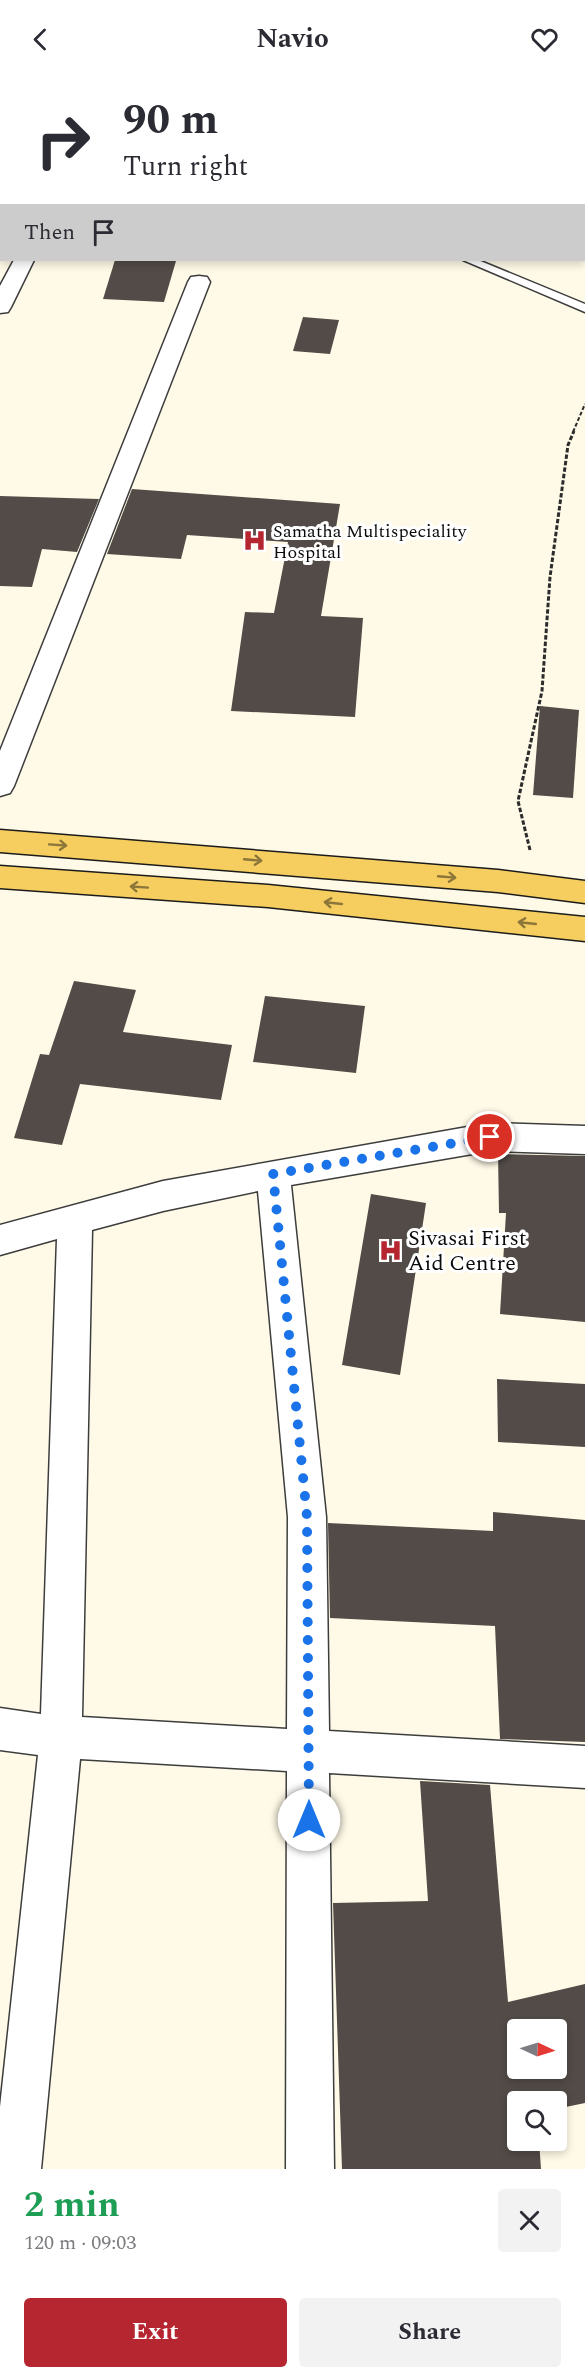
<!DOCTYPE html>
<html lang="en">
<head>
<meta charset="utf-8">
<style>
  :root { --surface:#fff; --page:#f2f2f3; --text:#2b2b33; --muted:#7c7c81; --accent:#b62630 }
  body { margin:0; font-family:Spectral,serif; background:var(--page); color:var(--text); height:100vh; display:flex; flex-direction:column; font-size:22px; white-space:nowrap }
  * { box-sizing:border-box; margin:0 }
  p { font-size:20px; color:var(--muted) }
  .icon { flex:none; width:33px; height:33px; fill:none; stroke:currentColor; stroke-width:2; stroke-linecap:round; stroke-linejoin:round }
  .map { position:relative; height:2091px; overflow:hidden }
  .sheet { display:flex; flex-direction:column; background:var(--surface); flex:1 }
  .sheet>* { flex:none }
  .guide { position:absolute; left:0px; top:0px; width:585px; height:183px; box-shadow:0 3px 9px #0003; background:#fff; color:var(--text); overflow:hidden }
  .needle { width:39px; rotate:94deg }
  .fabs { position:absolute; left:507px; top:1941px; display:grid; gap:12px }
  .fabs a { display:grid; place-items:center; width:60px; height:60px; border-radius:6px; background:var(--surface); box-shadow:0 3px 9px #0003; font-size:30px }
  .pin { position:absolute; display:grid; place-items:center; width:51px; height:51px; color:#fff; margin:-26px; border:3px solid #fff; border-radius:50%; box-shadow:0 2px 6px #0007 }
  .me { position:absolute; width:66px; margin:-33px; rotate:0deg; stroke-linejoin:round; filter:drop-shadow(0 0 4px #0008) }
  .turn { display:flex; align-items:center; gap:21px; height:126px; padding:0 24px; font-size:27px }
  .turn .icon { width:78px; height:78px; stroke-width:2.5 }
  .turn b { display:block; font-size:42px; line-height:51px }
  .then { display:flex; align-items:center; height:57px; padding:0 24px; background:#0003; gap:12px; font-size:22px }
  .round { display:grid; place-items:center; flex:none; width:63px; height:63px; border-radius:6px; background:var(--page) }
  .overview { display:flex; align-items:center; justify-content:space-between; height:102px; padding:0 24px }
  h1 { font-size:36px; font-weight:700; line-height:45px; color:#1e9e55 }
  .button { display:flex; gap:12px; margin-top:auto; padding:12px 24px }
  .button a { flex:1; height:69px; border-radius:6px; background:var(--accent); color:#fff; font-size:24px; font-weight:700; line-height:69px; text-align:center }
  .button a+a { background:var(--page); color:var(--text) }
  header { display:flex; justify-content:space-between; align-items:center; height:78px; padding:0 24px; background:var(--surface); font-size:27px; font-weight:700 }
  .map>svg:first-child { display:block }
</style>
</head>
<body>
<header><svg class="icon" aria-label="back" viewBox="0 0 24 24"><path d="M15 5l-7 7 7 7"/></svg>Navio<svg class="icon" aria-label="heart" viewBox="0 0 24 24"><path d="M12 20l-8-8c-3-5 5-10 8-4 3-6 11-1 8 4z"/></svg></header>
<div class="map">
<svg width="585" height="2091" viewBox="0 0 585 2091">
  <rect width="100%" height="100%" fill="#fffae7"/>
  <g fill="#524b47" fill-rule="evenodd">
    <polygon points="115,182 176,183 164,224 103,221"/>
    <polygon points="303,239 339,242 330,276 293,273"/>
    <polygon points="132,411 340,426 321,538 363,540 355,639 231,633 245,534 274,535 288,464 187,457 181,481 107,476"/>
    <polygon points="0,418 99,421 77,474 42,471 32,509 0,508"/>
    <polygon points="540,628 579,632 573,720 533,717"/>
    <polygon points="74,903 136,912 123,954 232,967 221,1022 80,1006 62,1067 14,1060 40,976 49,977"/>
    <polygon points="265,918 365,928 356,995 253,984"/>
    <polygon points="498,1076 585,1078 585,1244 500,1236 506,1135 499,1135"/>
    <polygon points="371,1116 426,1125 400,1297 342,1287"/>
    <polygon points="497,1301 585,1306 585,1369 498,1364"/>
    <polygon points="493,1434 585,1442 585,1664 500,1661 495,1548 330,1540 328,1445 493,1453"/>
    <path d="M420,1703L490,1707L508,1924L585,1906V2025L556,2031V2024H518V2062H539L541,2091H342L333,1825L428,1823ZM518,1952H556V1990H518Z"/>
  </g>
  <g fill="none" stroke-linecap="round" stroke-linejoin="round">
    <defs>
      <polygon id="lane" points="463,182 478,182 585,226 585,234"/>
      <g id="street">
        <polygon points="2,55 2,67 0,68 0,56"/>
        <polygon points="14,182 34,182 11,229 8,234 0,235 0,208"/>
        <polygon points="199,198 207,199 210,204 14,708 10,715 0,718 0,673 188,204 191,199"/>
        <path d="M490,1045L585,1048V1076L490,1073L291,1107L326,1439L329,1653L585,1668V1710L329,1695L334,2091H286L287,1693L80,1681L41,2091H0V2029L38,1677L0,1672V1630L41,1636L57,1161L0,1177V1147L163,1103ZM258,1113L288,1439L287,1651L82,1639L92,1152L163,1133Z"/>
      </g>
      <g id="primary">
        <polygon points="0,752 498,792 585,803 585,825 498,814 0,774"/>
        <polygon points="0,788 268,807 585,839 585,863 268,829 0,810"/>
      </g>
    </defs>
    <use href="#lane" stroke="#3d3d3d" stroke-width="3"/>
    <use href="#street" stroke="#3d3d3d" stroke-width="3"/>
    <use href="#primary" stroke="#1b1b1b" stroke-width="3"/>
    <polyline stroke="#2c2c2c" stroke-width="2" stroke-dasharray="4 2" stroke-linecap="butt" points="573,354 585,326"/>
    <polyline stroke="#2c2c2c" stroke-width="3" stroke-dasharray="4.5 2" stroke-linecap="butt" points="530,772 518,723 542,613 550,499 568,367 574,353"/>
    <use href="#lane" fill="#fff" fill-rule="evenodd"/>
    <use href="#street" fill="#fff" fill-rule="evenodd"/>
    <use href="#primary" fill="#f6ce60" fill-rule="evenodd"/>
    <g stroke="#b62630" stroke-width="3">
      <polyline points="143,0 147,2"/>
      <polyline points="292,0 296,2"/>
      <polyline points="347,0 352,2"/>
    </g>
  </g>
  <defs><path id="oneway-shaft" d="M-6 0H5M1.5-3L5.5 0L1.5 3" fill="none" stroke-width="1.6" stroke-linecap="round" stroke-linejoin="round" transform="scale(1.5)"/></defs>
  <g stroke="#8c7639">
    <use href="#oneway-shaft" transform="translate(58 767) rotate(4)"/>
    <use href="#oneway-shaft" transform="translate(253 782) rotate(5)"/>
    <use href="#oneway-shaft" transform="translate(447 799) rotate(5)"/>
    <use href="#oneway-shaft" transform="translate(139 809) rotate(-176)"/>
    <use href="#oneway-shaft" transform="translate(333 825) rotate(-174)"/>
    <use href="#oneway-shaft" transform="translate(527 845) rotate(-174)"/>
  </g>
  <g fill="none" stroke-linecap="round" stroke-linejoin="round">
    <polyline stroke="#1a73e8" stroke-width="10" stroke-dasharray="0 18" points="309,1742 307,1439 273,1096 490,1059"/>
  </g>
  <defs>
    <symbol id="hospital-bare" viewBox="-9 -9 18 18"><path d="M-5-5h3v3.5h4V-5h3V5h-3V1.5h-4V5h-3Z" fill="#b62630" stroke="#fff" stroke-width="2.5" paint-order="stroke"/></symbol>
  </defs>
  <g fill-rule="evenodd">
    <use href="#hospital-bare" x="238" y="446" width="33" height="33"/>
    <use href="#hospital-bare" x="374" y="1156" width="33" height="33"/>
  </g>
  <g text-anchor="middle" dominant-baseline="central" stroke-width="6" stroke-linejoin="round" paint-order="stroke">
    <g font-size="18" fill="#0a0a0a" stroke="#fff" text-anchor="start">
      <text x="273" y="453">Samatha Multispeciality<tspan x="273" dy="21">Hospital</tspan></text>
    </g>
    <g font-size="22" fill="#0a0a0a" stroke="#fff" text-anchor="start">
      <text x="408" y="1160">Sivasai First<tspan x="408" dy="25">Aid Centre</tspan></text>
    </g>
  </g>
</svg>
<div class="fabs">
<a><svg class="needle" viewBox="-14 -14 28 28"><path d="M0-13l5 13h-10z" fill="#e53935"/><path d="M0 13l5-13h-10z" fill="#7c7c81"/></svg></a>
<a><svg class="icon" aria-label="search" viewBox="0 0 24 24"><circle cx="10" cy="10" r="6"/><path d="M15 15l6 6"/></svg></a>
</div>
<div class="pin" style="left:490px;top:1059px;background:#d93025"><svg class="icon" aria-label="arrive" viewBox="0 0 24 24"><path d="M6 21V4h12l-3 4 3 4H6"/></svg></div>
<svg class="me" style="left:309px;top:1742px" viewBox="-20 -20 40 40"><circle r="19" fill="#fff"/><path d="M0-13L10 11 0 6-10 11z" fill="#1a73e8"/></svg>
<div class="guide">
<div class="turn"><svg class="icon" aria-label="right" viewBox="0 0 24 24"><path d="M7 20v-9h11M14 6l5 5-5 5"/></svg><div><b>90 m</b>Turn right</div></div>
<div class="then">Then<svg class="icon" aria-label="arrive" viewBox="0 0 24 24"><path d="M6 21V4h12l-3 4 3 4H6"/></svg></div>
</div>
</div>
<section class="sheet">
<div class="overview"><div><h1>2 min</h1><p>120 m · 09:03</p></div><a class="round"><svg class="icon" aria-label="close" viewBox="0 0 24 24"><path d="M6 6l12 12M18 6L6 18"/></svg></a></div>
<div class="button"><a>Exit</a><a>Share</a></div>
</section>
</body>
</html>
